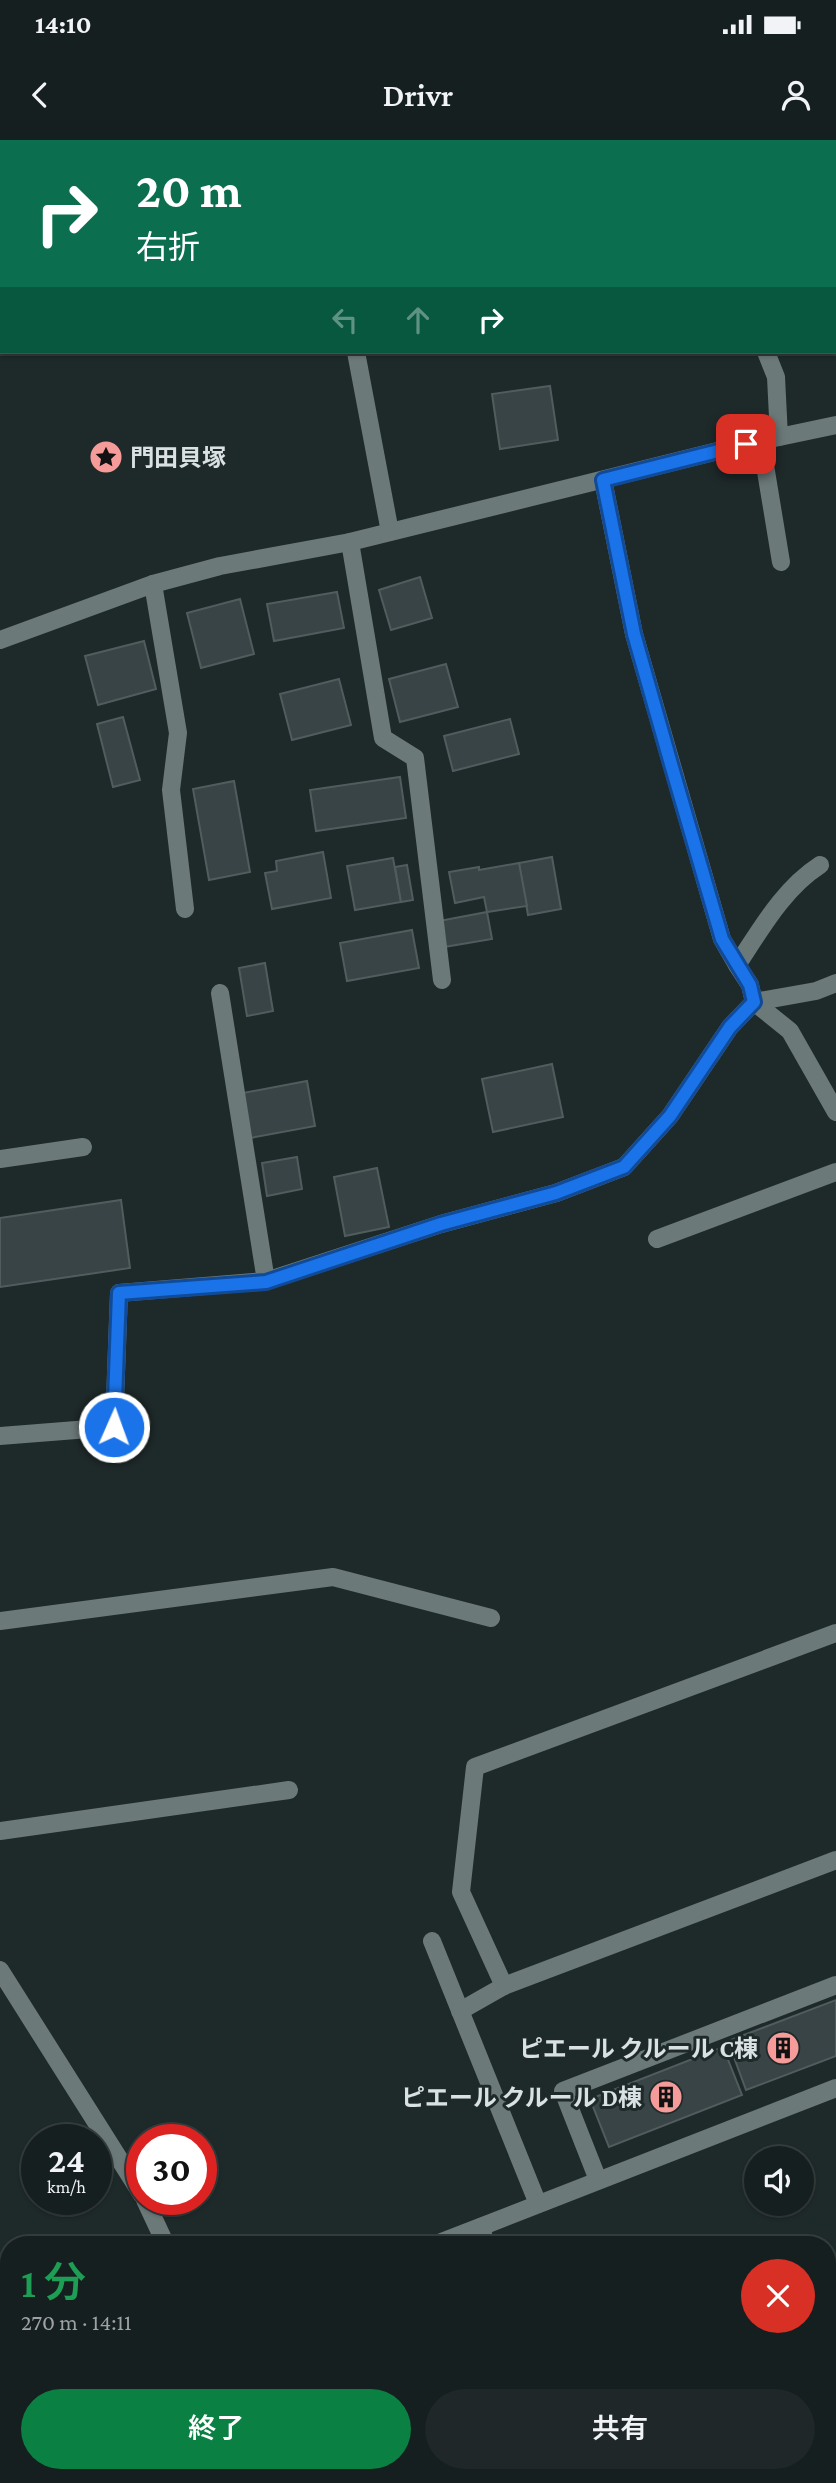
<!DOCTYPE html>
<html lang="ja">
<head>
<meta charset="utf-8">
<style>
  :root { --surface:#161f1f; --page:#1f2728; --text:#f1f3f6; --muted:#9ea2a4; --line:#353d3d; --accent:#0b8043 }
  body { margin:0; font-family:"Crimson Pro","Noto Sans JP",serif; background:var(--page); color:var(--text); height:100vh; display:flex; flex-direction:column; font-size:26px; white-space:nowrap }
  * { box-sizing:border-box; margin:0 }
  p { font-size:23px; color:var(--muted) }
  .icon { flex:none; width:38px; height:38px; fill:none; stroke:currentColor; stroke-width:2; stroke-linecap:round; stroke-linejoin:round }
  .map { position:relative; flex:1; overflow:hidden }
  .details { position:absolute; left:0px; top:2096px; width:836px; height:247px; display:flex; flex-direction:column; background:var(--surface); border-radius:28px 28px 0 0; box-shadow:0 2px 5px #0004,0 0 0 2px var(--line) }
  .details>* { flex:none }
  .banner { position:absolute; left:0px; top:0px; width:836px; height:214px; box-shadow:0 2px 5px #0004,0 0 0 2px var(--line); background:#0b6e4f; color:#fff; overflow:hidden }
  .fabs { position:absolute; left:744px; top:2006px; display:grid; gap:14px }
  .fabs a { display:grid; place-items:center; width:70px; height:70px; border-radius:50%; background:var(--surface); box-shadow:0 2px 5px #0004,0 0 0 2px var(--line); font-size:35px }
  .speed { position:absolute; left:21px; top:1984px; display:flex; gap:14px; font-size:35px; font-weight:700; text-align:center }
  .speed>* { display:grid; place-content:center; width:91px; height:91px; border-radius:50%; background:var(--surface); box-shadow:0 2px 5px #0004,0 0 0 2px var(--line); line-height:1 }
  .speed small { font-size:18px; font-weight:400 }
  .speed .limit { border:10px solid #d22; background:#fff; color:#111 }
  .pin { position:absolute; display:grid; place-items:center; width:60px; height:60px; color:#fff; margin:-30px; border-radius:14px; box-shadow:0 4px 10px #0006 }
  .me { position:absolute; width:77px; margin:-38px; rotate:2deg; stroke-linejoin:round; filter:drop-shadow(0 0 5px #0008) }
  .turn { display:flex; align-items:center; gap:24px; height:147px; padding:0 21px; font-size:32px }
  .turn .icon { width:91px; height:91px; stroke-width:2.5 }
  .turn b { display:block; font-size:49px; line-height:60px }
  .lanes { display:flex; align-items:center; height:66px; padding:0 21px; background:#0003; justify-content:center; gap:35px; direction:ltr }
  .lanes .off { opacity:.35 }
  .round { display:grid; place-items:center; flex:none; width:74px; height:74px; border-radius:37px; background:var(--page) }
  .summary { display:flex; align-items:center; justify-content:space-between; height:119px; padding:0 21px }
  h1 { font-size:42px; font-weight:600; line-height:52px; color:#1e9e55 }
  .cta { display:flex; gap:14px; margin-top:auto; padding:14px 21px }
  .cta a { flex:1; height:80px; border-radius:42px; background:var(--accent); color:#fff; font-size:28px; font-weight:600; line-height:80px; text-align:center }
  .cta a+a { background:var(--page); color:var(--text) }
  .status { display:flex; justify-content:space-between; align-items:center; height:49px; padding:0 35px; background:var(--surface); direction:ltr }
  .status svg { height:19px; fill:currentColor }
  header { display:flex; justify-content:space-between; align-items:center; height:91px; padding:0 21px; background:var(--surface); font-size:32px; font-weight:600 }
  .map>svg:first-child { display:block }
</style>
</head>
<body>
<div class="status"><b>14:10</b><svg viewBox="0 0 49 12"><path d="M0 12V9h3v3zM5 12V6h3v6zM10 12V3h3v9zM15 12V0h3v12zM26 1h20v11H26zM47 4h2v5h-2z"/></svg></div>
<header><svg class="icon" aria-label="back" viewBox="0 0 24 24"><path d="M15 5l-7 7 7 7"/></svg>Drivr<svg class="icon" aria-label="person" viewBox="0 0 24 24"><circle cx="12" cy="8" r="4"/><path d="M4 21q1-7 8-7t8 7"/></svg></header>
<div class="map">
<svg width="836" height="2343" viewBox="0 0 836 2343">
  <rect width="100%" height="100%" fill="#1e2929"/>
  <g fill="#384445" stroke="#505c5d" stroke-width="2">
    <polygon points="550,246 558,300 500,309 492,254"/>
    <polygon points="420,437 432,478 391,490 379,450"/>
    <polygon points="337,452 344,488 274,501 267,464"/>
    <polygon points="240,459 254,514 201,528 187,473"/>
    <polygon points="144,501 156,549 98,565 85,516"/>
    <polygon points="446,524 458,567 400,582 389,539"/>
    <polygon points="339,539 351,585 292,600 280,554"/>
    <polygon points="123,577 140,640 113,647 97,584"/>
    <polygon points="510,579 519,614 453,631 444,596"/>
    <polygon points="400,637 406,678 316,691 310,650"/>
    <polygon points="234,641 250,732 209,740 193,649"/>
    <polygon points="323,712 331,758 272,769 265,733 277,731 276,721"/>
    <polygon points="552,717 561,769 528,775 519,723"/>
    <polygon points="393,718 401,762 355,770 347,726"/>
    <polygon points="519,723 527,766 487,772 484,757 455,763 449,732 479,727 479,730"/>
    <polygon points="407,725 413,760 401,762 395,727"/>
    <polygon points="487,772 492,799 444,807 439,781"/>
    <polygon points="412,790 419,828 347,841 340,803"/>
    <polygon points="265,823 273,871 247,876 239,828"/>
    <polygon points="552,924 563,977 493,992 482,939"/>
    <polygon points="307,941 315,986 250,998 243,953"/>
    <polygon points="297,1017 302,1049 267,1056 262,1023"/>
    <polygon points="377,1028 389,1087 345,1096 334,1037"/>
    <polygon points="121,1060 130,1128 0,1147 0,1078"/>
    <polygon points="836,1860 836,1916 746,1950 728,1901"/>
    <polygon points="723,1907 742,1955 609,2007 590,1959"/>
  </g>
  <g fill="none" stroke-linecap="round" stroke-linejoin="round">
    <g stroke="#6c7979" stroke-width="18">
      <polyline points="835,19 836,18"/>
      <polyline points="766,212 776,237 779,297"/>
      <polyline points="603,340 634,494 722,799 737,825"/>
      <path d="M754,862L750,845L737,825C761,789 783,749 820,725"/>
      <polyline points="0,1019 83,1007"/>
      <polyline points="598,2040 563,1951 836,1845"/>
      <polyline points="481,2087 486,2105"/>
      <polyline points="549,2334 551,2343"/>
    </g>
    <g stroke="#6c7979" stroke-width="18">
      <polyline points="317,0 317,2"/>
      <polyline points="356,212 390,392"/>
      <polyline points="761,301 781,422"/>
      <polyline points="350,402 383,598 415,618 442,840"/>
      <polyline points="153,444 178,593 171,650 185,769"/>
      <polyline points="0,500 153,444 220,426 350,402 746,304 836,285"/>
      <polyline points="220,853 266,1141"/>
      <polyline points="754,862 790,891 836,972"/>
      <polyline points="657,1099 836,1032"/>
      <polyline points="0,1296 114,1287 119,1153 266,1141 441,1084 556,1053 624,1027 670,976 730,887 754,862 816,851 836,843"/>
      <polyline points="0,1481 333,1437 491,1478"/>
      <polyline points="0,1691 289,1650"/>
      <polyline points="432,1801 538,2064"/>
      <polyline points="0,1830 142,2055"/>
      <polyline points="504,1846 461,1752 475,1627 836,1493"/>
      <polyline points="460,1871 504,1846 836,1720"/>
      <polyline points="145,2060 166,2105"/>
      <polyline points="434,2105 836,1948"/>
      <polyline points="242,2334 244,2343"/>
    </g>
  </g>
  <g fill="none" stroke-linecap="round" stroke-linejoin="round">
    <defs>
      <polyline id="route" points="114,1287 119,1153 266,1142 441,1084 556,1053 624,1027 670,976 730,887 754,862 750,845 722,799 671,624 634,494 603,340 746,304"/>
    </defs>
    <use href="#route" stroke="#114b97" stroke-width="18"/>
    <use href="#route" stroke="#1a73e8" stroke-width="12"/>
  </g>
  <defs>
    <symbol id="sight-disc" viewBox="-11 -11 22 22"><circle r="9.5" fill="#f59b9a" stroke="#1e2929"/><path d="M0-6L1.8-2.2L6-1.7L2.9 1.2L3.7 5.4L0 3.3L-3.7 5.4L-2.9 1.2L-6-1.7L-1.8-2.2Z" fill="#111"/></symbol>
    <symbol id="building-disc" viewBox="-11 -11 22 22"><circle r="9.5" fill="#f59b9a" stroke="#1e2929"/><path d="M-4-6H4V6H1V3H-1V6H-4ZM-2.5-4.3h1.7v1.8h-1.7ZM.8-4.3h1.7v1.8H.8ZM-2.5-1h1.7V.8h-1.7ZM.8-1h1.7V.8H.8Z" fill="#111"/></symbol>
  </defs>
  <g fill-rule="evenodd">
    <use href="#sight-disc" x="87" y="298" width="38" height="38"/>
    <use href="#building-disc" x="764" y="1889" width="38" height="38"/>
    <use href="#building-disc" x="647" y="1938" width="38" height="38"/>
  </g>
  <g text-anchor="middle" dominant-baseline="central" stroke-width="6" stroke-linejoin="round" paint-order="stroke">
    <g font-size="24" font-weight="bold" fill="#dae1e2" stroke="#1e2929" text-anchor="end">
      <text x="130" y="317" text-anchor="start">門田貝塚</text>
      <text x="758" y="1908">ピエール クルール C棟</text>
      <text x="642" y="1957">ピエール クルール D棟</text>
    </g>
  </g>
</svg>
<div class="fabs">
<a><svg class="icon" aria-label="sound" viewBox="0 0 24 24"><path d="M4 9h4l5-4v14l-5-4H4zM17 9q2 3 0 6"/></svg></a>
</div>
<div class="speed"><div>24<small>km/h</small></div><div class="limit">30</div></div>
<div class="pin" style="left:746px;top:304px;background:#d93025"><svg class="icon" aria-label="arrive" viewBox="0 0 24 24"><path d="M6 21V4h12l-3 4 3 4H6"/></svg></div>
<svg class="me" style="left:114px;top:1287px" viewBox="-20 -20 40 40"><circle r="17" fill="#1a73e8" stroke="#fff" stroke-width="3"/><path d="M0-11L8 9 0 5-8 9z" fill="#fff"/></svg>
<div class="banner">
<div class="turn"><svg class="icon" aria-label="right" viewBox="0 0 24 24"><path d="M7 20v-9h11M14 6l5 5-5 5"/></svg><div><b>20 m</b>右折</div></div>
<div class="lanes"><svg class="icon off" aria-label="left" viewBox="0 0 24 24"><path d="M17 20v-9H6M10 6l-5 5 5 5"/></svg><svg class="icon off" aria-label="ahead" viewBox="0 0 24 24"><path d="M12 20V5M6 11l6-6 6 6"/></svg><svg class="icon" aria-label="right" viewBox="0 0 24 24"><path d="M7 20v-9h11M14 6l5 5-5 5"/></svg></div>
</div>
<section class="details">
<div class="summary"><div><h1>1 分</h1><p>270 m · 14:11</p></div><a class="round" style="background:#d93025;color:#fff"><svg class="icon" aria-label="close" viewBox="0 0 24 24"><path d="M6 6l12 12M18 6L6 18"/></svg></a></div>
<div class="cta"><a>終了</a><a>共有</a></div>
</section>
</div>
</body>
</html>
